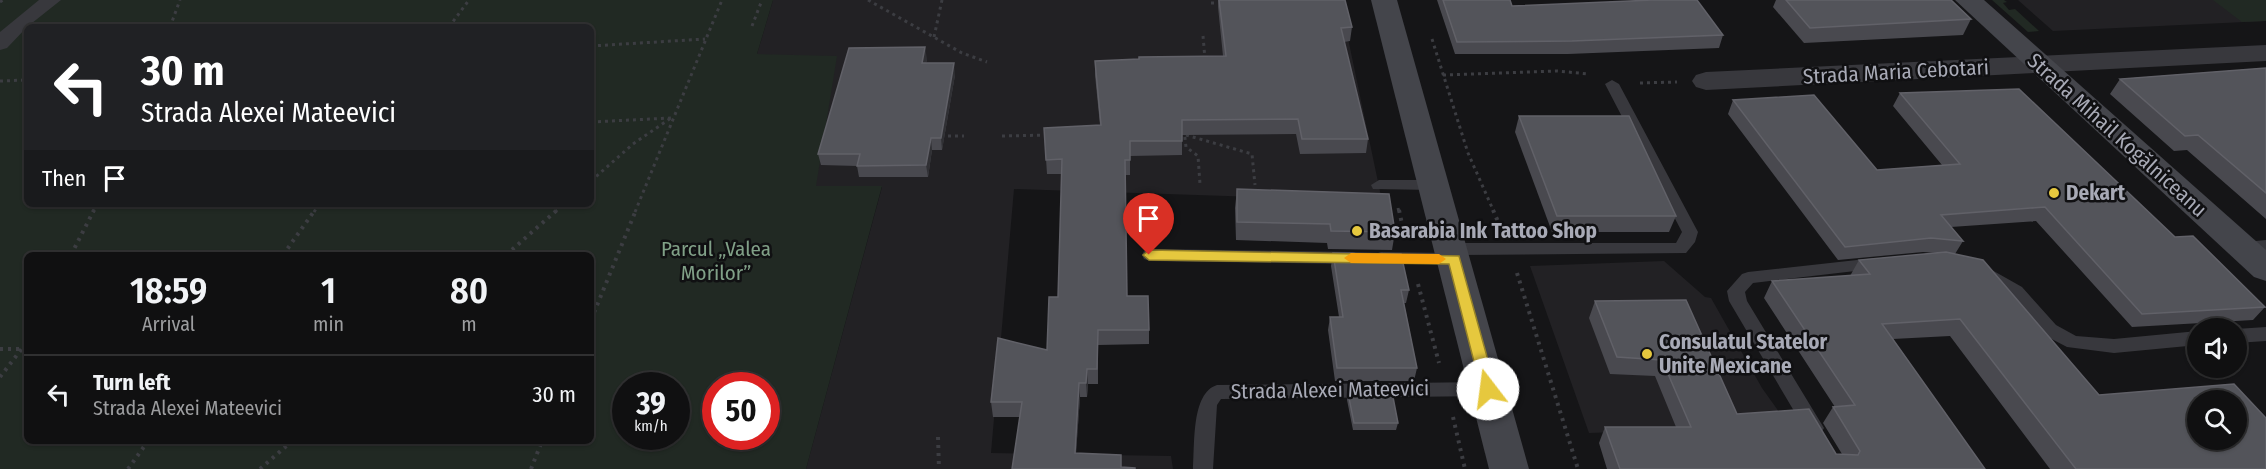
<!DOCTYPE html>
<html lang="en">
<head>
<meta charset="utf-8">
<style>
  :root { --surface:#101011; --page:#1e1e1f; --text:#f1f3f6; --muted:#9c9d9f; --line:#303031 }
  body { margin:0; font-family:"Fira Sans Condensed",sans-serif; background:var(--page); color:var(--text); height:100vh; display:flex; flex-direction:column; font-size:22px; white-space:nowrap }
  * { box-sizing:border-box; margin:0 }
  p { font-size:20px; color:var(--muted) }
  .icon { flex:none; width:33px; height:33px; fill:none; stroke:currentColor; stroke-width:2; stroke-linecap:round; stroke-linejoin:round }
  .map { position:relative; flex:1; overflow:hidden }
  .sheet { position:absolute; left:24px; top:252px; width:570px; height:192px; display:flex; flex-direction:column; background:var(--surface); border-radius:9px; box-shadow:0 2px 4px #0004,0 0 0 2px var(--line) }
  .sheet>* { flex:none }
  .top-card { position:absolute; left:24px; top:24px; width:570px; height:183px; border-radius:9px; box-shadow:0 2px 4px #0004,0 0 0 2px var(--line); background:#202124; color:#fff; overflow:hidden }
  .buttons { position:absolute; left:2187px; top:318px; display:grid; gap:12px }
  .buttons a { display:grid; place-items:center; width:60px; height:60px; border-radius:50%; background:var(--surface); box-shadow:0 2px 4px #0004,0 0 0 2px var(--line); font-size:30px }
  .speed { position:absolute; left:612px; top:372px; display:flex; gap:12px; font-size:30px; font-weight:700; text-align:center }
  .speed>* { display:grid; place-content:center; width:78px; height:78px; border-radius:50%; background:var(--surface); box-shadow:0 2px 4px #0004,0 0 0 2px var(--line); line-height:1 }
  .speed small { font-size:15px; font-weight:400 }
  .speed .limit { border:9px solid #d22; background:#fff; color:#111 }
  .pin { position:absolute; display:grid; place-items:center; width:51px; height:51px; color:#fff; margin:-62px -26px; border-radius:50% 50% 50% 0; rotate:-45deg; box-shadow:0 0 6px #0007 }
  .pin .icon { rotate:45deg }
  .me { position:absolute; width:66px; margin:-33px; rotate:345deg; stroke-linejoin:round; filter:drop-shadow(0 0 4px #0008) }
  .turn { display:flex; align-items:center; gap:21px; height:126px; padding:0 18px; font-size:27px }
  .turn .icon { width:78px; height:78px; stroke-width:2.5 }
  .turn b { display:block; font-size:42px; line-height:51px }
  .then { display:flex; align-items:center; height:57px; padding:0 18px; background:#0003; gap:12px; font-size:22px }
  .eta { display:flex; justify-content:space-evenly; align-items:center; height:102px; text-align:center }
  .eta b { font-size:36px; font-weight:600; line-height:42px }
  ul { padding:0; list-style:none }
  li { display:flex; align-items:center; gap:18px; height:78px; padding:0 18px; border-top:2px solid var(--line) }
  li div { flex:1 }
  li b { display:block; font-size:22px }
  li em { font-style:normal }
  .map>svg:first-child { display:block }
</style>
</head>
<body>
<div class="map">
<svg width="2266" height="469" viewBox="0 0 2266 469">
  <rect width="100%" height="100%" fill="#151517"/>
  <g fill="#222124">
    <polygon points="773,0 1340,0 1382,201 1014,189 991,453 1171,456 1173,469 806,469 882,187 815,186 757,54"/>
    <polygon points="2018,0 2266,0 2266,21 2053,31"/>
    <polygon points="1664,261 1705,297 1711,298 1762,388 1789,426 1589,433 1530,266"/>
  </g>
  <g fill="#212923" fill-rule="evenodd">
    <path d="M0,0H773L757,54L837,56L816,186H882L806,469H0ZM27,27H591V204H27ZM27,255H591V441H27ZM626,386H676V436H626ZM716,386H766V436H716Z"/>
    <polygon points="1992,0 2004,0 2007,2 2003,3 2009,10 2015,9 2039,31 2028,32"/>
    <polygon points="2213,0 2266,0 2266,21 2242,22"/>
  </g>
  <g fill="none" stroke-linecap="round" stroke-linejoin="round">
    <g stroke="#3c3d42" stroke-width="3" stroke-dasharray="3 4" stroke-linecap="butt">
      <polyline points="868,0 962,53 987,62"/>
      <polyline points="0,2 3,0"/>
      <polyline points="1211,3 1223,3"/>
      <polyline points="752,26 762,0"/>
      <polyline points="170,27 180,0"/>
      <polyline points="449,27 469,0"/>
      <polyline points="1203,36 1205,59"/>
      <polyline points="934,37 942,0"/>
      <polyline points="1432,39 1468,153 1494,212"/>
      <polyline points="591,46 705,39"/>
      <polyline points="1443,75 1557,71 1589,74"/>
      <polyline points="0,81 27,80"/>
      <polyline points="1640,83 1677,82"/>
      <polyline points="591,122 671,118"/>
      <polyline points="1184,130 1186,147 1198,156 1200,184"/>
      <polyline points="1186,135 1252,154 1255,185"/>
      <polyline points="941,136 964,136"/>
      <polyline points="1002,136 1049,135"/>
      <polyline points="591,181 633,144 671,118"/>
      <polyline points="1398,208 1399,212"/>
      <polyline points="93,212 97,204"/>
      <polyline points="314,212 319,204"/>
      <polyline points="555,212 564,204"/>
      <polyline points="635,212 722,0"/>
    </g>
    <g stroke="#3c3d42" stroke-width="4" stroke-dasharray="3 5" stroke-linecap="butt">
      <polyline points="1399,210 1404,233"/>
      <polyline points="1493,210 1499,224"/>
      <polyline points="71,255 94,210"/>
      <polyline points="283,255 315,210"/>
      <polyline points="506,255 557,210"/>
      <polyline points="1517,273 1578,469"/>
      <polyline points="1418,284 1439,363"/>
      <polyline points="591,320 636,210"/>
      <polyline points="0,349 27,349"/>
      <polyline points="0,377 27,342"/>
      <polyline points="1453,417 1465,469"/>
      <polyline points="938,437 939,469"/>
      <polyline points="128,469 148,441"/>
      <polyline points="260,469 292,441"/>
      <polyline points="531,469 542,441"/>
    </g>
    <g fill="#38383d" fill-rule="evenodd">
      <polygon points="1612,80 1619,84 1698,232 1695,242 1686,253 1460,255 1462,259 1460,263 1454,265 1375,262 1373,258 1375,254 1381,252 1446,253 1444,249 1446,245 1452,243 1676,243 1682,232 1605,84"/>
      <polygon points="1379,180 1434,180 1442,185 1434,190 1373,189 1371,185"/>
      <polygon points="2266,240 2266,252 2236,251 2234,247 2236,243"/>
      <polygon points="1150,249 1353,252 1359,254 1361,258 1359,262 1353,264 1150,261 1144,259 1142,255 1144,251"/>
      <polygon points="1875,258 1881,260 1883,264 1881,268 1753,283 1745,292 1747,301 1824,428 1821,433 1814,436 1807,433 1729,301 1727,291 1742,274 1748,272"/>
      <polygon points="1983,265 2022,287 2056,325 2076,336 2114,339 2198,331 2198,345 2114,353 2067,347 2044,335 2010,295 1977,275 1974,271 1977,267"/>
      <polygon points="2266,327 2266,341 2236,343 2236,329"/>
      <path d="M1488,382L1495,384L1497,389L1495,394L1488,396L1221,399L1217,405L1213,469H1193C1195,445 1191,393 1217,385Z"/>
    </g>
    <polygon fill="#38383d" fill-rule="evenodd" points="39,0 61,0 27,27 7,48 0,50 0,32"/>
    <polygon fill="#38383d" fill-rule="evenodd" points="2266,45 2266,61 1706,90 1696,87 1692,81 1696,75 1706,72"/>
    <g fill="#44454b" fill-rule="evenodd">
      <polygon points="1371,0 1397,0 1529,469 1489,469"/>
      <polygon points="1955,0 1984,0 2266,250 2266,281 2254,277"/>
    </g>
  </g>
  <g fill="#49494f">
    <polygon points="1218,0 1345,0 1352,27 1350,41 1344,42 1368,139 1366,153 1300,154 1296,134 1182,135 1182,155 1130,156 1130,175 1125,175 1127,296 1149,330 1149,344 1098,345 1098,384 1088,384 1087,397 1080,397 1076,453 1012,469 1020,417 993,417 991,402 1047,350 1058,297 1062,174 1047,174 1044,128 1100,125 1095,75 1095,61 1223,56 1218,7"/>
    <polygon points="1437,0 1510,0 1512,6 1723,35 1719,48 1568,54 1455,54"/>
    <polygon points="1776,0 1951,0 1971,19 1963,35 1804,43 1773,7"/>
    <polygon points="927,59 926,63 955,75 942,150 932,150 928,177 859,177 857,166 821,165 818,154"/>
    <polygon points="2266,68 2266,219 2187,150 2174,151 2110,94 2120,79"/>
    <polygon points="1900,93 2175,237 2265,307 2253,320 2132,327 2036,221 1951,227 1963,241 1955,254 2099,395 2266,469 2050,469 1950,336 1893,339 1985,469 1607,469 1599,443 1605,427 1676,427 1655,376 1610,374 1589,318 1595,301 1737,414 1836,454 1842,454 1823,423 1833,407 1835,407 1764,298 1772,281 1850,276 1859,260 1938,253 1923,252 1838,260 1728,114 1733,100 1877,170 1942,165 1893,106"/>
    <polygon points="1519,116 1676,216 1669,232 1552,232 1515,132"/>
    <polygon points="1237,189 1395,232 1392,250 1328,249 1327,243 1236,240 1235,208"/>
    <polygon points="1333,253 1409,290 1406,303 1404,303 1417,368 1414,381 1335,381 1328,330 1330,317 1339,317 1331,266"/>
    <polygon points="1348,393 1398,423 1396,430 1353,430 1347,400"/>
  </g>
  <g fill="#303034">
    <polygon points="925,47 927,59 924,74 922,63"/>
    <polygon points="954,63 955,75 942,150 941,138"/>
    <polygon points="931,138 932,150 928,177 926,165"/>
    <polygon points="1087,369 1088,384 1087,397 1086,383"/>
    <polygon points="1079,383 1080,397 1075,468 1075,453"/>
  </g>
  <g fill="#53545a" stroke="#616168" stroke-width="1.5" fill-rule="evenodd">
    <polygon points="1219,0 1345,0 1352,27 1341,28 1368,139 1302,139 1298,119 1182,120 1182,141 1130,141 1130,160 1125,160 1127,296 1148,296 1149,330 1098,330 1097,369 1087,369 1086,383 1079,383 1075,453 1121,455 1121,467 1135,468 1135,469 1012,469 1022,402 991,402 998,338 1047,350 1049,297 1058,297 1062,159 1046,160 1044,128 1101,125 1095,61 1139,59 1139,57 1226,56"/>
    <polygon points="1443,0 1510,0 1512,6 1653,0 1697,0 1723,35 1572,41 1457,42"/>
    <polygon points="1786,0 1951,0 1971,19 1810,28"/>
    <polygon points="925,47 922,63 954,63 941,138 931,138 926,165 857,166 860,154 818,154 849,48"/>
    <polygon points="2266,68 2266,193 2198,135 2185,136 2120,79"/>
    <polygon points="2019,89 2175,237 2193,236 2265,307 2142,314 2045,207 1941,215 1963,241 1931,238 1845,247 1733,100 1814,95 1877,170 1960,164 1900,93"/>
    <polygon points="1519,116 1629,116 1676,216 1557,216"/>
    <polygon points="1237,189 1389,194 1395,232 1331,231 1330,224 1237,222"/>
    <path d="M1946,252L1983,260L2099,395L2234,384L2266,418V469H2076L1960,319L1882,324L1985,469H1620L1605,427H1691L1662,360L1617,357L1595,301L1686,300L1737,414L1809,409L1836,454L1858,455L1860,451L1833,407L1855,405L1772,281L1870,274L1859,260ZM2198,400H2236V440H2198Z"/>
    <polygon points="1333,253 1401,254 1409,290 1401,290 1417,368 1337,368 1330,317 1343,317"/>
    <polygon points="1392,392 1398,423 1354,423 1348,393"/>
  </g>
  <polygon fill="#e6c83e" stroke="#968228" stroke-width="1.5" points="1149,250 1459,256 1496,389 1494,393 1483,393 1481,389 1449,264 1149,260 1143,255"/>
  <polygon fill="#f59e0b" points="1351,253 1439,254 1446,259 1439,264 1351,263 1344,258"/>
  <g fill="#e6c83e" stroke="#101012" stroke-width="2">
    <circle cx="2054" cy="193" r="6"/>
    <circle cx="1357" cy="231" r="6"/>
    <circle cx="1647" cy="354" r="6"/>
  </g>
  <g text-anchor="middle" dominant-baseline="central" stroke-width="5" stroke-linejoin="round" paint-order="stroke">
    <g font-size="21" fill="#a8aab6" stroke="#101012">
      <text transform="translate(1896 72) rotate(-3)">Strada Maria Cebotari</text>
      <text transform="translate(2117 135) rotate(42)">Strada Mihail Kogălniceanu</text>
      <text transform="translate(1330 390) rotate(-1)">Strada Alexei Mateevici</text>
    </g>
    <g font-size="21" font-weight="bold" fill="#a8aab6" stroke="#101012" text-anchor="start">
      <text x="2066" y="193">Dekart</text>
      <text x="1369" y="231">Basarabia Ink Tattoo Shop</text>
      <text x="1659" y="342">Consulatul Statelor<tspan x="1659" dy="24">Unite Mexicane</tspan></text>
    </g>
    <g font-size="21" fill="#80a087" stroke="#101012">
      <text x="716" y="249">Parcul „Valea<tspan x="716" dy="24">Morilor”</tspan></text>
    </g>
  </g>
</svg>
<div class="buttons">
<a><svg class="icon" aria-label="sound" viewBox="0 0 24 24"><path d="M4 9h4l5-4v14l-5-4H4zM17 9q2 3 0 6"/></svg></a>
<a><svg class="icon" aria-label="search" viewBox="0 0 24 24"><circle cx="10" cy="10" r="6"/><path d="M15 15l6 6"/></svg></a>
</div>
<div class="speed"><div>39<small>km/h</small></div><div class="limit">50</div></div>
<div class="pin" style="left:1149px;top:255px;background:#d93025"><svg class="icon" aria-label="arrive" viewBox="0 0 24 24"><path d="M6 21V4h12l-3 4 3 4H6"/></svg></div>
<svg class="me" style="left:1488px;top:389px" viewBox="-20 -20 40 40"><circle r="19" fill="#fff"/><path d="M0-13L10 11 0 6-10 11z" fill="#e6c83e"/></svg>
<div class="top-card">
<div class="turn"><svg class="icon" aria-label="left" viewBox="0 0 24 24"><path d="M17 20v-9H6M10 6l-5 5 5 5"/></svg><div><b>30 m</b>Strada Alexei Mateevici</div></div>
<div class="then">Then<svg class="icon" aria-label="arrive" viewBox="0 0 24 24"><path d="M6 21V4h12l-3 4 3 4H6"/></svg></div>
</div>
<section class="sheet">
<div class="eta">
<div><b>18:59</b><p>Arrival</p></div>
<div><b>1</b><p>min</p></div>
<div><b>80</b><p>m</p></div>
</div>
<ul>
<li><svg class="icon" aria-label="left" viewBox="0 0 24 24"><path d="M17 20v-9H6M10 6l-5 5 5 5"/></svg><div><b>Turn left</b><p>Strada Alexei Mateevici</p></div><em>30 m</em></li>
</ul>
</section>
</div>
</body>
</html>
